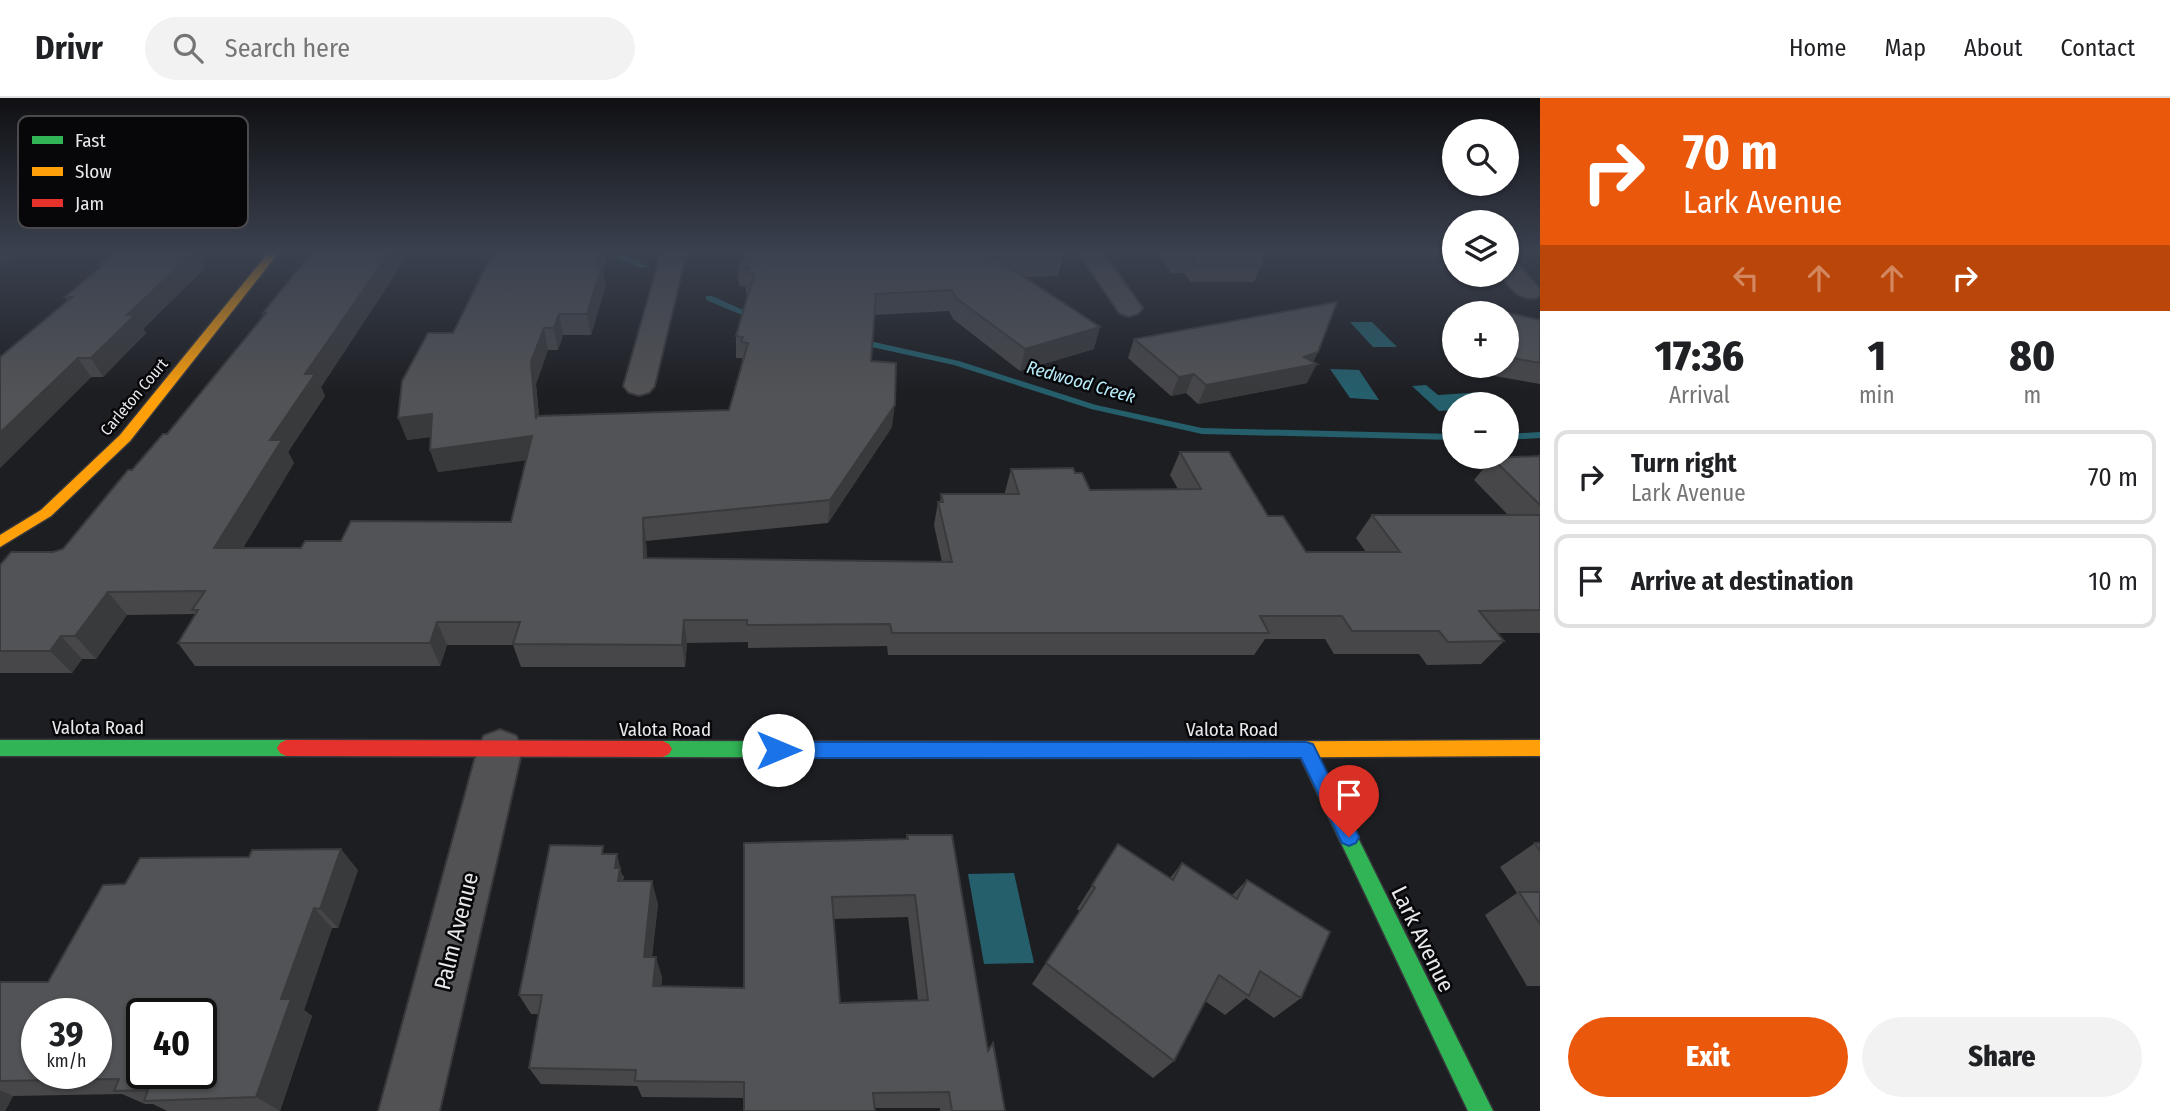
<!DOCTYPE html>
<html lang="en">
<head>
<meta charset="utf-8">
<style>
  :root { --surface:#fff; --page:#f2f2f2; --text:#202124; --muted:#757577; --line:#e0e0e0; --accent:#ea580c }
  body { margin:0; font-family:"Fira Sans Condensed",sans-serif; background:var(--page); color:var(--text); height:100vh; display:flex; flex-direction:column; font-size:26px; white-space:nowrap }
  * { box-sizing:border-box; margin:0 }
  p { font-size:23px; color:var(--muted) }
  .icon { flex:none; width:38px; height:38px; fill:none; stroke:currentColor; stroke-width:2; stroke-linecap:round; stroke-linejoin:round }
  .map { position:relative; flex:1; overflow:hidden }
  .sheet { display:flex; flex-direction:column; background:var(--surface); width:630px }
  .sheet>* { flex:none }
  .top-card { background:#ea580c; color:#fff; overflow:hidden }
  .fabs { position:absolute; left:1442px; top:21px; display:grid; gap:14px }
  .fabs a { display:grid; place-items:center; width:77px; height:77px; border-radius:50%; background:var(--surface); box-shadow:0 2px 5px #0004; font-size:35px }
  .speed { position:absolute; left:21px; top:900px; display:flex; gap:14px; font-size:35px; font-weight:700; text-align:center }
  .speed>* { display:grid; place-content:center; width:91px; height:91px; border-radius:50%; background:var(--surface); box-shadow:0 2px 5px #0004; line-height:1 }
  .speed small { font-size:18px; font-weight:400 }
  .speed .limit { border:4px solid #111; border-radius:10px; background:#fff; color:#111 }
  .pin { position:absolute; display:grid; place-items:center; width:60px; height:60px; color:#fff; margin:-72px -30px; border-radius:50% 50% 50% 0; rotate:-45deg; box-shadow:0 0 7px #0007 }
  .pin .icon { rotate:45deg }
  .me { position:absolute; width:77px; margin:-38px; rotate:90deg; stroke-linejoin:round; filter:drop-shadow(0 0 5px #0008) }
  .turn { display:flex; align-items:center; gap:24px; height:147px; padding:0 28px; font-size:32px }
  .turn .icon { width:91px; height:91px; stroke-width:2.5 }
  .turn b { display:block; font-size:49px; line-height:60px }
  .lanes { display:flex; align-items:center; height:66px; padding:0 28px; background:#0003; justify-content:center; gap:35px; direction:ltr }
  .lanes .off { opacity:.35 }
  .eta { display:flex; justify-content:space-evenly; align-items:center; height:119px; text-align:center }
  .eta b { font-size:42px; font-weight:800; line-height:49px }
  .action { display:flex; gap:14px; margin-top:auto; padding:14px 28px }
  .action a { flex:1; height:80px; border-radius:42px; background:var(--accent); color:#fff; font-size:28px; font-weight:800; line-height:80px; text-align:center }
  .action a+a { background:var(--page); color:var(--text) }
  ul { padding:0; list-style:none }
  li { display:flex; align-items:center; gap:21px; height:94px; margin:0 14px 10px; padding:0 14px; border:4px solid var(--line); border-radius:14px }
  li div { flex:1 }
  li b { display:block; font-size:26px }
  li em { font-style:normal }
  header { display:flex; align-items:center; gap:42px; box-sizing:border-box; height:98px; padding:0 35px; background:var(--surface); border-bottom:2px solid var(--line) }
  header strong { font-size:33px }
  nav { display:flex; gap:38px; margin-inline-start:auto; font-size:24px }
  .search { width:490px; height:63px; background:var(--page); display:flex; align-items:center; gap:18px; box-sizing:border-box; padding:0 24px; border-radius:38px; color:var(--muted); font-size:26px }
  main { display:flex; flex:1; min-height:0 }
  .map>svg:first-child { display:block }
</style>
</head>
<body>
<header>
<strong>Drivr</strong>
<div class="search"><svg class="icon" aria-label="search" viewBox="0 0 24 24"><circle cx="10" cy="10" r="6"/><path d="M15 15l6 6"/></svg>Search here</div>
<nav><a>Home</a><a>Map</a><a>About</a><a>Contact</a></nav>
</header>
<main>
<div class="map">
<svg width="1540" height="1013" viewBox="0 0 1540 1013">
  <rect width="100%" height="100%" fill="#1d1e22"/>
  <g fill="#255f6c">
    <polygon points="1350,224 1372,224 1397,249 1373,249"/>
    <polygon points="1330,271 1359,272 1379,302 1350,300"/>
    <polygon points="1426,287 1438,297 1484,294 1498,306 1454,306 1454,312 1439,313 1412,288"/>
    <polygon points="1014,775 1034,865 984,866 968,776"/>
  </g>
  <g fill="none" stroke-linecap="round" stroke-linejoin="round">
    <g fill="#255f6c" fill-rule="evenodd">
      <polygon points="603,154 614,154 649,168 642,170"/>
      <polygon points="706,198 712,198 761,220 754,222 706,202"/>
      <polygon points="856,240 959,263 1096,307 1202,330 1454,336 1454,342 1202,336 1091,311 954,267 853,245 852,243"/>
      <polygon points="1540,334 1540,340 1507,342 1507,336"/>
    </g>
    <defs>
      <g id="street">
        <polygon points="662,154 686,154 654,288 649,294 639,297 629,294 624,288"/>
        <polygon points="1078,154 1102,154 1142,210 1138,215 1129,218 1120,215"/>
        <path d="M1507,163L1516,165L1538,189L1540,192L1538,199C1519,204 1512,190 1500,177H1507Z"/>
        <polygon points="500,632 516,638 522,651 439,1013 379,1013 478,651 484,638"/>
      </g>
      <g id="fast">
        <polygon points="0,642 286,642 292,645 295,650 292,655 286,658 0,658"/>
        <polygon points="663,643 1198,644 1204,647 1207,652 1204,657 1198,660 663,659 657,656 654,651 657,646"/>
        <polygon points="1306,644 1312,647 1493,1013 1468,1013 1297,652 1300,647"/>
      </g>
      <g id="slow">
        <polygon points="269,154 279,154 130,343 51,418 0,449 0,437 41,412 120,337"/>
        <polygon points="1540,642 1540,658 1198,660 1192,657 1189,652 1192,647 1198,644"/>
      </g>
      <polygon id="jam" points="286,642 663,643 669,646 672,651 669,656 663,659 286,658 280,655 277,650 280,645"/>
    </defs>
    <use href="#street" stroke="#38383c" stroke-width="4"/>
    <use href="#fast" stroke="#38383c" stroke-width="3"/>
    <use href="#slow" stroke="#38383c" stroke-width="3"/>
    <use href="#jam" stroke="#38383c" stroke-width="3"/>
    <use href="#street" fill="#525254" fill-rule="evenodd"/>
    <use href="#fast" fill="#30b455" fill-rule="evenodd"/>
    <use href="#slow" fill="#ff9f0a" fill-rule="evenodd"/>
    <use href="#jam" fill="#e5322d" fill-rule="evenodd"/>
  </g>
  <g fill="#47474a" fill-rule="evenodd">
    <polygon points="113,154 210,154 201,163 205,170 143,231 146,235 103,279 91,279 0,370 67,203 65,199 100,170 98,167"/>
    <polygon points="312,154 410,154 321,289 325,298 288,354 294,365 243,450 301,450 341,443 511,424 526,362 438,374 430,352 430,339 407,342 453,235 493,154 604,154 606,165 603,173 606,187 591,237 563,237 558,252 548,252 536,286 539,318 729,312 742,266 742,260 736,260 736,238 748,196 746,196 746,189 739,188 738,168 748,154 1064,158 1058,178 1023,179 1094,251 1020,273 953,221 949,213 874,217 871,263 892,329 828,425 646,443 647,460 942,464 934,427 938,404 940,404 941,396 1005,396 1005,394 1011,371 1075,375 1090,392 1178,391 1170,377 1180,354 1268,418 1306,454 1366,454 1356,440 1372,417 1508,417 1474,382 1492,360 1538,358 1540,356 1540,535 1497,535 1504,543 1481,566 1427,567 1419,556 1334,556 1325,541 1265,541 1254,557 888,557 887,548 748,550 748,544 687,545 685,569 521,569 513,547 447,547 440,568 195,568 178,545 195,516 127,517 96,561 82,561 72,575 0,575 0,467 63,451 132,372 167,336 264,218 263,215"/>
    <polygon points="1157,154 1263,154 1262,166 1254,184 1191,184 1184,175 1171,175"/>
    <polygon points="1478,208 1540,222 1540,286 1477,275 1478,269 1474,268 1507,268 1507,215 1474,215"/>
    <polygon points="1134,241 1318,254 1313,264 1307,285 1198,306 1186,295 1171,298 1128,260"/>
    <path d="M907,737L988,953L1005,1013H940V1010H874L744,1000L642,999L637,988L541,986L529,970L539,916H531L519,897L606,756L624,779L623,783L658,806L652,859L662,879L661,889L744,890V745L906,741ZM908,819L918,902L840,905L833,821Z"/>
    <polygon points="1535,745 1540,745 1540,888 1527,888 1485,817 1517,795 1500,769"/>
    <polygon points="1118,746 1170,780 1182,765 1232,797 1247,782 1301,900 1274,920 1246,900 1225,917 1205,903 1174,963 1153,980 1032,886 1080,813 1077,811"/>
    <polygon points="358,772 338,830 332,830 304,912 312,918 280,1013 167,1013 153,1006 145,1006 122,996 13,998 5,1013 0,1013 0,884 48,884"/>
  </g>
  <g fill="#393a3c">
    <polygon points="0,154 21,154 0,169"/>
    <polygon points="186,154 210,154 201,163 205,170 143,231 146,235 103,279 91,260 127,217"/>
    <polygon points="390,154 410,154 321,289 325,298 288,354 294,365 229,473 214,450 305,276"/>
    <polygon points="600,154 604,154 606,165 603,173 606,187 591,237 587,216 596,167"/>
    <polygon points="559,216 563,237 558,252 554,230"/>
    <polygon points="1100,229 1094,251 1020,273 1025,251"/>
    <polygon points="544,230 548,252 536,286 541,343 536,321 531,264"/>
    <polygon points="1318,254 1311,267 1317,266 1307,285 1198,306 1206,287"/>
    <polygon points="78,260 91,279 0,370 0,335"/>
    <polygon points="1194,276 1186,295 1171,298 1179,279"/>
    <polygon points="895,307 892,329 828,425 830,402"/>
    <polygon points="432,316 440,338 407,342 398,320"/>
    <polygon points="532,338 537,361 438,374 430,352"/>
    <polygon points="643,420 646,443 648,483 644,460"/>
    <polygon points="108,494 127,517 96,561 75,538"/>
    <polygon points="684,522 687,545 685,569 682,547"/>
    <polygon points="437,524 447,547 440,568 430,545"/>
    <polygon points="61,538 82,561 72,575 50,553"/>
    <polygon points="341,751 358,772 338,830 320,811"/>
    <polygon points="617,756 626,793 625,805 615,770"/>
    <polygon points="652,783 658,806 649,879 644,859"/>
    <polygon points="314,810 332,830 304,912 312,918 280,1013 256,999 281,901"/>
    <polygon points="656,859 662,879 659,907 653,888"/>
    <polygon points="0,992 13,998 5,1013 0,1013"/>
  </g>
  <g fill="#525356" stroke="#393a3c" stroke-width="2" fill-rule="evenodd">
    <polygon points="113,154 194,154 127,217 135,217 91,260 78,260 0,335 0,259 72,199 65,199 104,166 98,167"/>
    <polygon points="312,154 390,154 305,276 315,276 270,342 282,342 214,450 301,450 305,443 341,443 351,423 511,424 532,338 430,352 432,316 398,320 402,283 428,235 453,235 493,154 600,154 596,167 602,167 587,216 559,216 554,230 544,230 531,264 536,321 536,318 729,312 748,245 741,244 743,239 736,238 754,176 746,175 750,169 738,168 748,154 1061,154 1064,158 992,158 1100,229 1025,251 956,200 952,192 876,196 871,263 896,265 895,307 830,402 643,420 644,460 952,464 938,404 943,404 941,396 1019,396 1011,371 1073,370 1075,375 1082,375 1090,392 1201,391 1180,354 1229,354 1268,418 1283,418 1306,454 1400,454 1372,417 1540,417 1540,512 1479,513 1504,543 1448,544 1439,533 1352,533 1342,518 1260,518 1269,535 892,535 890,526 747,527 747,522 684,522 682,547 513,546 520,524 437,524 430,545 178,545 198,512 192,512 205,493 108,494 75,538 61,538 50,553 0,553 0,467 11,454 53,454 63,451 128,372 132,372 163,336 167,336 266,215 263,215"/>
    <polygon points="1175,154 1263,154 1262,166 1197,167 1191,158 1178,158"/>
    <polygon points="1337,204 1318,254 1304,259 1317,266 1206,287 1194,276 1179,279 1134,241"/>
    <polygon points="1478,208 1540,222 1540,265 1507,259 1507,215 1477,215"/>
    <polygon points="1540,358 1540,407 1492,360"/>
    <path d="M907,737H952L988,953L993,945L1005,1013H952L949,994L873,995L875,1013H744V984L635,983L636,972L529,970L542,897H519L550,747L603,748L602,756H617L615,770H620L618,783H652L644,859H656L653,888L744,890V745L908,741ZM915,797L928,902L840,905L832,799Z"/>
    <polygon points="1535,745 1540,745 1540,753"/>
    <polygon points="1118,746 1173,782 1182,765 1237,801 1247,782 1330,834 1301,900 1260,873 1249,898 1219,877 1174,963 1046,865 1095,790 1092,787"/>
    <path d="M341,751L320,811L314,810L281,901H291L256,999L144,1003L148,992L114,993L119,981L0,983V884H48L103,787L125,786L140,760L249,759L252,752ZM37,915H96V975H37ZM142,915H201V975H142Z"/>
    <polygon points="1519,794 1540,794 1540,826"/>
  </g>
  <linearGradient id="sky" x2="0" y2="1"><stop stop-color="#101013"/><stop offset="0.52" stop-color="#3a414f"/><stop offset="1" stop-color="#3a414f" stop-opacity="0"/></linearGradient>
  <rect width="1540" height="296" fill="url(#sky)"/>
  <polygon fill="#1a73e8" stroke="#114b97" stroke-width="2" points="778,644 1306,644 1313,646 1359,739 1356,745 1349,748 1342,745 1301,660 778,660 771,657 768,652 771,646"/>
  <g text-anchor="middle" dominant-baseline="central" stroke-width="5" stroke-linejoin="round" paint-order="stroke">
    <g font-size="16" fill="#e7e7ec" stroke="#07070a">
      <text transform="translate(134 299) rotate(-50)">Carleton Court</text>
    </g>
    <g font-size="18" font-style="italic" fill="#b8edfa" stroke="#07070a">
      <text transform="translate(1081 284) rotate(16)">Redwood Creek</text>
    </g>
    <g font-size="19" fill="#e7e7ec" stroke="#07070a">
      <text x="98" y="629">Valota Road</text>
      <text x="665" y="631">Valota Road</text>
      <text x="1232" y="631">Valota Road</text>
    </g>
    <g font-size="23" fill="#e7e7ec" stroke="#07070a">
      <text transform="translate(456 833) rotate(-76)">Palm Avenue</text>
      <text transform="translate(1423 841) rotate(64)">Lark Avenue</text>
    </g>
  </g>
  <rect x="18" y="18" width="230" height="112" rx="10" fill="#07070a" stroke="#4a4a4e" stroke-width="2"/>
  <rect x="32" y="38" width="31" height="8" fill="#30b455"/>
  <rect x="32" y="69" width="31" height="9" fill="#ff9f0a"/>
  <rect x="32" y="101" width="31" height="8" fill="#e5322d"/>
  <g font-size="19" fill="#e7e7ec">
    <text x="75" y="49">Fast</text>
    <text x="75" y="80">Slow</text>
    <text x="75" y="112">Jam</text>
  </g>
</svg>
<div class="fabs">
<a><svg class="icon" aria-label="search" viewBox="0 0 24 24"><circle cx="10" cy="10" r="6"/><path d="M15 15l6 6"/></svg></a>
<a><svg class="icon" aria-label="layers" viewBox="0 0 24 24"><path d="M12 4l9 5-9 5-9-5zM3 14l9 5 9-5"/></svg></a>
<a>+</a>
<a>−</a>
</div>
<div class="speed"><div>39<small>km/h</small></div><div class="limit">40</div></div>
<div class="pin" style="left:1349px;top:739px;background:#d93025"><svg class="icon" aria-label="arrive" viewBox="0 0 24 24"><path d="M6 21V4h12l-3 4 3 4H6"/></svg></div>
<svg class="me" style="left:778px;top:652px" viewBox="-20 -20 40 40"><circle r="19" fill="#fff"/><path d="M0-13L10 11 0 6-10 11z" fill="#1a73e8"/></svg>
</div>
<section class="sheet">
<div class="top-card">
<div class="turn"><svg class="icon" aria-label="right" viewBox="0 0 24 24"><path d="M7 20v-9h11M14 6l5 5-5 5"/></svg><div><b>70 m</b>Lark Avenue</div></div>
<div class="lanes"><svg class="icon off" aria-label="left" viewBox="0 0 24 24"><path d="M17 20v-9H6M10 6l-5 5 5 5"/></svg><svg class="icon off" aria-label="ahead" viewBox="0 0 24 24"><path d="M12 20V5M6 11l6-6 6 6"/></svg><svg class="icon off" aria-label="ahead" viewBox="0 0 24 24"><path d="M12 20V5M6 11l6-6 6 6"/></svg><svg class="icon" aria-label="right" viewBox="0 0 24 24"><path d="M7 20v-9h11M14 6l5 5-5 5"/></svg></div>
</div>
<div class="eta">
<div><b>17:36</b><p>Arrival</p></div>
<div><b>1</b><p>min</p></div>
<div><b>80</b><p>m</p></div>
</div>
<ul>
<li><svg class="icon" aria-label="right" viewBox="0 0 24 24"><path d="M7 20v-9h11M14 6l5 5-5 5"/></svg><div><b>Turn right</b><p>Lark Avenue</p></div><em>70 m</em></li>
<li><svg class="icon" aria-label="arrive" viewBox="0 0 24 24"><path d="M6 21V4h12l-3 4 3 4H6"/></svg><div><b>Arrive at destination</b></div><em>10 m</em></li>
</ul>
<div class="action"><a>Exit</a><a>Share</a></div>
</section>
</main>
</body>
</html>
